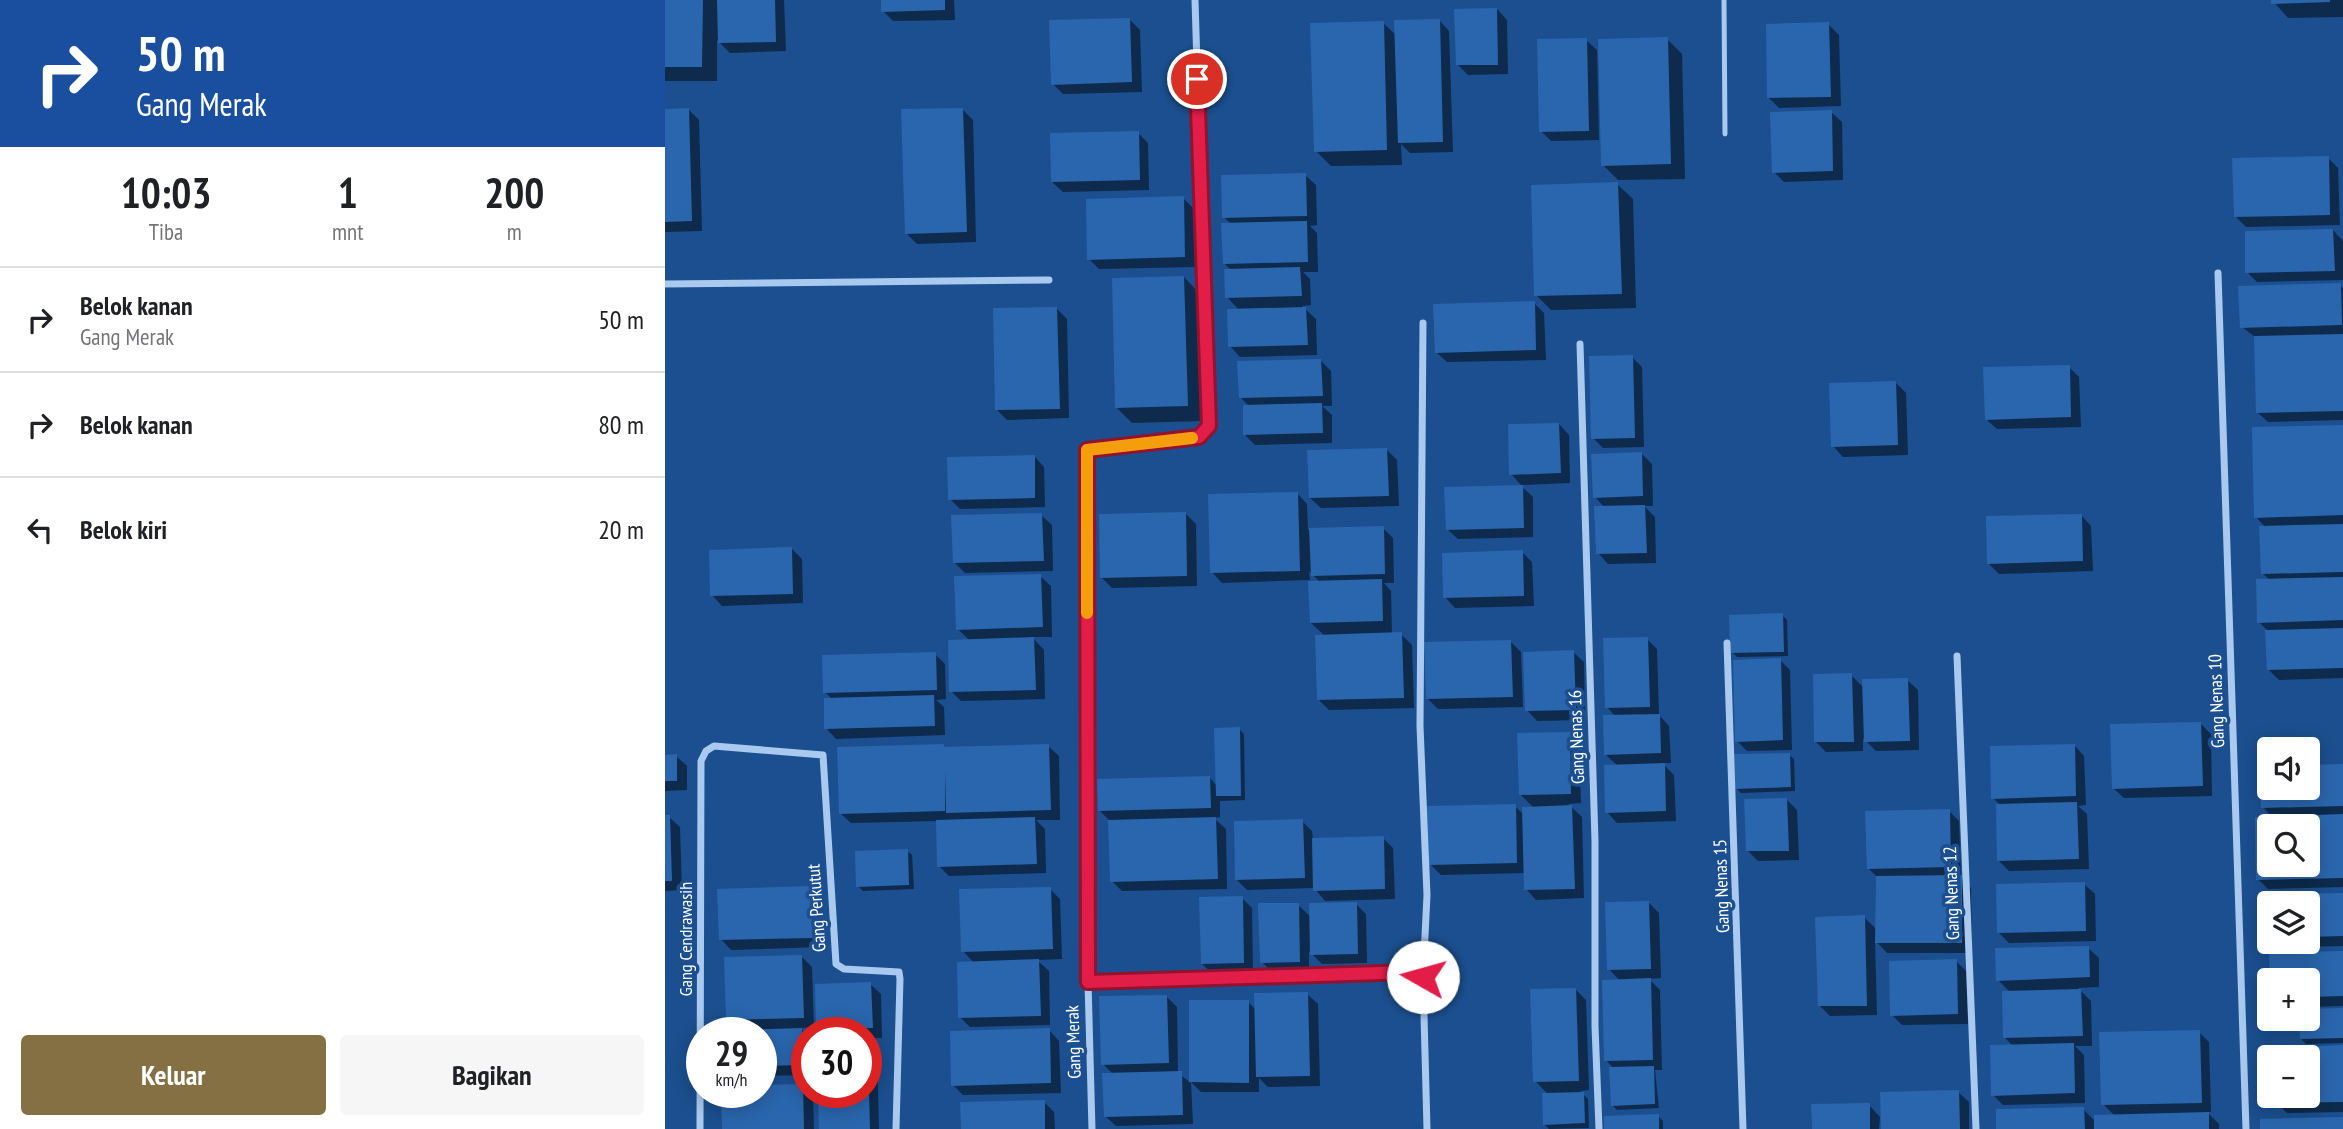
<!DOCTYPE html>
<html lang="id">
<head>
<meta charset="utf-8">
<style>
  :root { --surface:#fff; --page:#f6f6f6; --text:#202124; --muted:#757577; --line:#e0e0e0; --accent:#847042 }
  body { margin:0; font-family:"PT Sans Narrow",sans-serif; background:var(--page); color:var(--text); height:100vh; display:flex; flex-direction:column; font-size:26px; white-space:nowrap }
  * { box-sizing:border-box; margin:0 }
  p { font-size:23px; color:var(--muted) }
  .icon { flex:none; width:38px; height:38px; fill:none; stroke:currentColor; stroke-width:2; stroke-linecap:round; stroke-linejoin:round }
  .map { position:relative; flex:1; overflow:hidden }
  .details { display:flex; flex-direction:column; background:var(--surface); width:665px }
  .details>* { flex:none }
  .guide { background:#1a4fa0; color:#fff; overflow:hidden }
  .buttons { position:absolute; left:1592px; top:737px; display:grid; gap:14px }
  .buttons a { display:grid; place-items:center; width:63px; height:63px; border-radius:7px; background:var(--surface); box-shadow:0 4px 18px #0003; font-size:35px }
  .speed { position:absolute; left:21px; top:1017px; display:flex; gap:14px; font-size:35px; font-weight:700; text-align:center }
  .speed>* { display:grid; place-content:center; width:91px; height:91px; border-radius:50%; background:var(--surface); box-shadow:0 4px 18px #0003; line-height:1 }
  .speed small { font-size:18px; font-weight:400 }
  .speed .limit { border:10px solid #d22; background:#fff; color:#111 }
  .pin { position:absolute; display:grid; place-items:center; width:60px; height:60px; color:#fff; margin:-30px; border:4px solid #fff; border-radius:50%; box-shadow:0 2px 7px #0007 }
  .me { position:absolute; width:77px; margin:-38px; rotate:277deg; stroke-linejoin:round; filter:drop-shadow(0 0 5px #0008) }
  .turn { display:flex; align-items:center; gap:24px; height:147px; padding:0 21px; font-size:32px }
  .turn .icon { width:91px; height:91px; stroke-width:2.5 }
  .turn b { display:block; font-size:49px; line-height:60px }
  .eta { display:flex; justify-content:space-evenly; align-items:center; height:119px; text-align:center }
  .eta b { font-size:42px; font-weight:700; line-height:49px }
  .cta { display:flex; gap:14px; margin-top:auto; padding:14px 21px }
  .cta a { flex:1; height:80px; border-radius:7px; background:var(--accent); color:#fff; font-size:28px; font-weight:700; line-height:80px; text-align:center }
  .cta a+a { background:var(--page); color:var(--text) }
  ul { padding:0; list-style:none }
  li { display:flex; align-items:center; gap:21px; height:105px; padding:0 21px; border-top:2px solid var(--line) }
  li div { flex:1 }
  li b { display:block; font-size:26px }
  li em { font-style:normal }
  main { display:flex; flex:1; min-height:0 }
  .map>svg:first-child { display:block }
</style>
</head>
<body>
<main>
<section class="details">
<div class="guide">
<div class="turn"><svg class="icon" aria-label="right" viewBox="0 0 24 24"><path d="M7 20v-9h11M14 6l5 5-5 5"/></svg><div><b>50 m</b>Gang Merak</div></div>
</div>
<div class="eta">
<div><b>10:03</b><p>Tiba</p></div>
<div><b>1</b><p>mnt</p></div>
<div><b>200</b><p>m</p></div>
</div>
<ul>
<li><svg class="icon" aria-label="right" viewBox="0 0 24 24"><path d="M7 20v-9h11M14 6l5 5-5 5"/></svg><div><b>Belok kanan</b><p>Gang Merak</p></div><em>50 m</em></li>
<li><svg class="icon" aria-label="right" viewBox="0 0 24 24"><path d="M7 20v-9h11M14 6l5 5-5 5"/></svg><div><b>Belok kanan</b></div><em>80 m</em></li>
<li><svg class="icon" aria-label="left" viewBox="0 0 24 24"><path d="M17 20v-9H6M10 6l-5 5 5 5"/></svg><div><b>Belok kiri</b></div><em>20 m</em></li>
</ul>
<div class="cta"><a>Keluar</a><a>Bagikan</a></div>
</section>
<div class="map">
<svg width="1678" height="1129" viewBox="0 0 1678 1129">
  <rect width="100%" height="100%" fill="#1b4f8f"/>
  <g fill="#0007" fill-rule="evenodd">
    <polygon points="0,0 119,0 121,51 65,53 52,40 52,81 0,81"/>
    <polygon points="218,0 289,0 290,20 228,21 218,11"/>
    <polygon points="1607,0 1678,0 1678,17 1623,18"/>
    <polygon points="832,9 842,20 843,74 803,75 793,65"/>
    <polygon points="465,20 475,30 477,92 398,94 388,84"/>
    <polygon points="774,20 784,31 788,152 745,153 736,144 737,165 666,166 651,151 718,23 732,36"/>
    <polygon points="1163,24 1174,35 1176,106 1114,108 1104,98"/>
    <polygon points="1002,39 1017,54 1020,179 953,180 938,165"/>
    <polygon points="921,40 932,50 934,140 886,141 876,131"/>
    <polygon points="24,110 34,120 37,231 0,232 0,111"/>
    <polygon points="298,110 308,120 311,242 252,244 241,233"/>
    <polygon points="1166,112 1177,122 1178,180 1119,182 1109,172"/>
    <polygon points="473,133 483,143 484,190 398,192 387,182"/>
    <polygon points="1663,158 1673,168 1675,225 1581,227 1571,217"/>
    <polygon points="640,175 651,185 652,225 645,226 652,233 653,272 638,272 645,279 646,305 637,306 651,319 652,355 575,357 565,346 575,311 562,297 567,271 560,264 566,224 559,217"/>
    <polygon points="952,184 968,199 971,308 886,310 871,295"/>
    <polygon points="518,198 528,208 530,267 434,269 424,259"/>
    <polygon points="1668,230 1678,241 1678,280 1592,282 1582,272"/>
    <polygon points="519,277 534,293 537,421 467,423 452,408"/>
    <polygon points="1675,285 1678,288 1678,420 1603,422 1592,412 1590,337 1577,327"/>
    <polygon points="869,303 879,313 881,360 782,362 771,352"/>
    <polygon points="391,308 402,319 404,418 342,420 332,410"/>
    <polygon points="967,357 977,367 979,447 938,448 928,438"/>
    <polygon points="656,361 666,371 667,406 657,406 667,415 667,443 590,445 580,435 585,407 576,398"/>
    <polygon points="1404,367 1414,377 1416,427 1332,429 1321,419"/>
    <polygon points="1231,383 1241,393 1243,455 1178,457 1168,446"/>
    <polygon points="894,424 904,435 905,483 856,485 846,474"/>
    <polygon points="1678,426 1678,678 1614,680 1603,669 1602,630 1594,622 1605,580 1597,573 1601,528 1591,517"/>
    <polygon points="722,450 732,460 734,506 656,508 645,498"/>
    <polygon points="977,454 987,464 988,506 979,506 990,517 991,563 943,564 933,553 940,508 930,497"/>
    <polygon points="369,456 379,467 380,507 295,509 285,499"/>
    <polygon points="857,487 868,497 868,537 793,539 782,529"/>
    <polygon points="632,493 642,504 643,530 718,528 728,538 729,583 719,583 726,591 727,634 736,634 747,645 749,708 664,710 654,700 660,636 646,623 655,582 644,571 645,580 557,583 547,572"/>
    <polygon points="521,514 531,524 532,586 447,588 437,578"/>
    <polygon points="376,515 387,525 388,571 300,573 289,562"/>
    <polygon points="1416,515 1426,526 1428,571 1334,574 1324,564"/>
    <polygon points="127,549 137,559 138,603 57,606 47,595"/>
    <polygon points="857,552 867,562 869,606 790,608 780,597"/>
    <polygon points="375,576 386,586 387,637 367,637 379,650 380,699 296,701 286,691 305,641 293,629"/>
    <polygon points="1117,615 1122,620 1123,656 1072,657 1067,652"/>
    <polygon points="982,639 992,649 994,715 1004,726 1006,763 997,763 1009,775 1011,821 952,823 942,812 953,766 940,754 951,717 942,707"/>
    <polygon points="846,642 856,652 858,707 773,709 762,698"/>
    <polygon points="908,652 919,662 920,720 872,721 862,710"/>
    <polygon points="270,654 280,664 281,699 271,700 279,707 280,735 171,739 161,728 167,699 160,692"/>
    <polygon points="1115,660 1125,670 1127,750 1082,751 1072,741"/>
    <polygon points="1186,675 1199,688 1242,680 1253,690 1254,750 1211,751 1198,738 1198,751 1161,752 1151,742"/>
    <polygon points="1536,724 1546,734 1547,796 1459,798 1448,788"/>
    <polygon points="574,729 579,734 580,800 555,801 555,817 549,818 561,829 562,889 457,891 447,881 445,821 434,810 545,778 552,786"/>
    <polygon points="904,733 914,744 916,803 903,804 917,817 919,898 871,900 861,889 861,873 776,875 766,865 850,806 859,815 869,808 856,795"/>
    <polygon points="1409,745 1419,756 1421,805 1413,806 1422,814 1424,869 1344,871 1334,861 1336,806 1328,798"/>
    <polygon points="383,746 394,756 395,820 371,820 380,829 381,873 284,876 274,866 273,821 186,823 175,813 174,749"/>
    <polygon points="1124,755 1129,759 1130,791 1076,793 1071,788"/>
    <polygon points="0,756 11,756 22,766 22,790 0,791"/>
    <path d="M1678,765V887L1603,889L1593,879L1592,818H1608L1598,807L1605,788H1643ZM1605,826H1643V864H1605Z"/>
    <polygon points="1122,800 1132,810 1134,860 1093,861 1083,851"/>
    <polygon points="1284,811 1294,821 1296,877 1306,888 1307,953 1222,953 1210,940 1212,1015 1165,1016 1155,1006 1199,917 1212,930 1212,877 1204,869"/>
    <polygon points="0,817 4,817 15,827 17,890 0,891"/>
    <polygon points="637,821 647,831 648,839 718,838 728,848 730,899 660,901 649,888 582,890 572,880"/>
    <polygon points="242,851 247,855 249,889 198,891 193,886"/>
    <polygon points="1419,884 1430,894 1431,941 1344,943 1334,933"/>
    <polygon points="146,887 157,898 157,947 66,950 56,939"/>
    <polygon points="385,889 395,899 397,959 372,960 384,971 385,1025 305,1027 295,1017 309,963 298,951"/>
    <polygon points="1678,894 1678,946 1618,947 1612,942 1643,942 1643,903 1607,903"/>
    <polygon points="577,898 587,908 588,973 548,974 537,964"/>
    <polygon points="984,903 994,913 996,978 984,979 995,990 997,1070 990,1070 994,1108 952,1110 947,1105 949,1069 941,1060 955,981 944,969"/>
    <polygon points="691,904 701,914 702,963 657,964 644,951 644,972 607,972 597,962 633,905 646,917"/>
    <polygon points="1423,948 1434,958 1434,987 1413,988 1426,1001 1427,1046 1410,1046 1419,1055 1420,1103 1338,1105 1328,1095 1348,1046 1340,1038 1346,993 1333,980"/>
    <polygon points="1678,953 1678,1006 1643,1007 1643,980 1607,980"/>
    <polygon points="137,957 147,967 149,1027 135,1028 142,1035 142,1075 96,1076 96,1032 72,1032 75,1031 63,1019"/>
    <polygon points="1291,961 1301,971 1303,1024 1237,1025 1227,1015"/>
    <polygon points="205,984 216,994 217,1038 201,1038 201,1032 156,1032 153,1029"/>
    <polygon points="911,990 921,1000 924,1090 915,1091 923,1099 924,1128 884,1129 879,1124 884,1095 870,1081"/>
    <polygon points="642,994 653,1004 655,1086 603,1087 594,1078 594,1092 536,1092 526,1082 528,1124 451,1126 440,1116 449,1075 438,1064 502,997 512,1007 513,1073 526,1083 526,1002 583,1002 591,1010"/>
    <polygon points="1678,1010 1678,1043 1641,1044 1636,1039 1643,1018"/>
    <polygon points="384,1030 394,1041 396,1093 298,1095 288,1085"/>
    <polygon points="1534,1032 1544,1042 1546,1112 1542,1112 1554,1124 1554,1129 1333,1129 1418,1109 1430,1121 1450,1116 1438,1104"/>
    <polygon points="201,1043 212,1053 214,1129 156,1129 155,1092 201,1092"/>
    <polygon points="1678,1047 1678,1112 1622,1113 1612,1103 1611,1096 1643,1096 1643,1057 1610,1057"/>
    <polygon points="138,1086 148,1096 149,1129 59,1129 58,1092 96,1092"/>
    <polygon points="1293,1092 1304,1102 1304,1129 1218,1129"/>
    <polygon points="379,1102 389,1112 390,1129 297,1129"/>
    <polygon points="1204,1105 1215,1117 1214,1129 1149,1129"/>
    <polygon points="993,1116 998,1121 998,1129 941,1129"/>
  </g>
  <g fill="#2a66ad" fill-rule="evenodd">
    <polygon points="0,0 38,0 37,67 0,67"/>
    <polygon points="52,0 110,0 111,42 53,43"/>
    <polygon points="216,0 280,0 280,10 216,12"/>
    <polygon points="1606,0 1665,0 1665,2 1606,4"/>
    <polygon points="832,8 833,65 791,65 789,9"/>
    <polygon points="465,18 467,82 386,85 384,20"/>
    <polygon points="775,19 778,142 733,143 729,20"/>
    <polygon points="719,21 722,150 649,152 645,23"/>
    <polygon points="1164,22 1166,97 1102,98 1101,24"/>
    <polygon points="1003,37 1006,164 936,166 933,39"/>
    <polygon points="922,38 924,131 874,132 872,39"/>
    <polygon points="24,108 27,221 0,222 0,109"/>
    <polygon points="298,108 302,232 240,234 236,109"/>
    <polygon points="1167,110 1168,171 1107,173 1105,112"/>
    <polygon points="474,131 475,180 386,182 385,133"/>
    <polygon points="1664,156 1665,215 1569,217 1567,158"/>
    <polygon points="641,173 642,216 557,218 556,175"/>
    <polygon points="953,182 957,294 869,296 866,185"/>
    <polygon points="519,196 520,257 422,260 421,199"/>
    <polygon points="642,221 643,262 558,264 556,223"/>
    <polygon points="1668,229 1670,271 1580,273 1580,231"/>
    <polygon points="635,267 637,296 560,298 559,269"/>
    <polygon points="519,276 523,406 450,408 447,278"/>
    <polygon points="1676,283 1677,325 1575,328 1573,286"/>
    <polygon points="870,301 871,350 770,353 768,304"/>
    <polygon points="392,307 395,409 330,410 328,308"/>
    <polygon points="641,307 643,345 563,347 562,309"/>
    <polygon points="1678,334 1678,411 1591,413 1589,336"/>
    <polygon points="968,355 970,438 926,439 924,356"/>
    <polygon points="656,359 658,396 574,398 572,361"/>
    <polygon points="1405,365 1406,417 1320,420 1318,367"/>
    <polygon points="1231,381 1233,445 1166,447 1164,383"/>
    <polygon points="657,403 658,433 578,435 578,405"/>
    <polygon points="894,423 896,473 844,475 843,424"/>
    <polygon points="1678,425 1678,515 1589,518 1587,427"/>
    <polygon points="722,448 724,496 644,498 642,450"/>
    <polygon points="977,452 978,496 928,498 926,454"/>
    <polygon points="370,455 370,498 283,500 282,457"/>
    <polygon points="858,485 859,528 781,530 779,487"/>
    <polygon points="633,492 635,571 545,573 543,494"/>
    <polygon points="980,505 982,553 931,554 929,506"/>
    <polygon points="521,512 522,576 435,578 434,514"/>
    <polygon points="377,513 379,561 288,563 286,515"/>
    <polygon points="1417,514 1418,561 1322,564 1321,516"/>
    <polygon points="1678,524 1678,572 1596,574 1594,526"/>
    <polygon points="719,526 720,574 646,576 644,528"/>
    <polygon points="127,547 128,594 45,596 44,550"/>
    <polygon points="858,550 859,596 778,598 777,553"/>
    <polygon points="376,574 378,627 291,630 289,576"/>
    <polygon points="1678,577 1678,620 1592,623 1591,579"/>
    <polygon points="717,579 718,621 645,623 643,581"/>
    <polygon points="1118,613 1119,652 1065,653 1064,615"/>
    <polygon points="1678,628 1678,668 1602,670 1600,630"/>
    <polygon points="737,632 739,698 652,700 650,635"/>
    <polygon points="369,637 371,690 284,692 283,640"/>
    <polygon points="983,637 985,707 940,708 938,638"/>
    <polygon points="846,640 848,697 761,699 759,642"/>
    <polygon points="909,650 911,710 860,711 858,652"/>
    <polygon points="271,652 272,690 158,693 157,655"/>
    <polygon points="1116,658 1118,740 1070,742 1068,660"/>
    <polygon points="1187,673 1189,742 1149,742 1148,674"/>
    <polygon points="1243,678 1245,741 1199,742 1197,679"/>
    <polygon points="269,695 270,726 159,729 159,698"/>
    <polygon points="995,714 996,753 939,755 938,715"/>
    <polygon points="1536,722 1538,786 1447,789 1445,724"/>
    <polygon points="575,727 576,796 551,796 549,728"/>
    <polygon points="905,732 906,794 854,795 852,733"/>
    <polygon points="279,744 279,747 384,744 386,810 281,813 280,770 280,811 174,814 172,747"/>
    <polygon points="1410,744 1411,796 1326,799 1325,746"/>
    <polygon points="1125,753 1126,787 1069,789 1069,754"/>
    <polygon points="12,754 12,781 0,781 0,755"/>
    <polygon points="1000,763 1001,811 940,813 939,765"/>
    <polygon points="1678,764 1678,806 1596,808 1595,766 1605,766 1605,788 1643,788 1643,765"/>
    <polygon points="545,776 546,808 433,811 432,779"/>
    <polygon points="1122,798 1124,851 1081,851 1079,799"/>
    <polygon points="1412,802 1414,859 1332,861 1331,804"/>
    <polygon points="851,804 852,863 764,865 762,806"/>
    <polygon points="907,805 910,889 859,890 857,807"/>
    <polygon points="1285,809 1286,867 1202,869 1200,811"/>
    <path d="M1678,814V878L1591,880L1590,817ZM1605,826H1643V864H1605Z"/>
    <polygon points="0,815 5,815 7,881 0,881"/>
    <polygon points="370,817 372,864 272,867 271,820"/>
    <polygon points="551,817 553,879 445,882 443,820"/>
    <polygon points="638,819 640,878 570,880 569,821"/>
    <polygon points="719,836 720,889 648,891 647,838"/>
    <polygon points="243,849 244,885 191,887 190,851"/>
    <polygon points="1297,875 1297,943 1210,943 1211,876"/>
    <polygon points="1420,882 1421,931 1332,933 1331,884"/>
    <polygon points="147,886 148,938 54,940 52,889"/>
    <polygon points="386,887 388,949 296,952 294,889"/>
    <polygon points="1678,893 1678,936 1643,937 1643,903 1606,903 1605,894"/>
    <polygon points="578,896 579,963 536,964 534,897"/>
    <polygon points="984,901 986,969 942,970 940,902"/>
    <polygon points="692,902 693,954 645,955 644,903"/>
    <polygon points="593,903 634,903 635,962 595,963"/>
    <polygon points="1200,915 1202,1006 1153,1006 1150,917"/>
    <polygon points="1424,946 1425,977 1331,981 1330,948"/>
    <polygon points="1678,951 1678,996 1643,997 1643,980 1605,980 1604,953"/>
    <polygon points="137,955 139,1018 61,1020 59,957"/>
    <polygon points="374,959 376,1016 293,1018 292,962"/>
    <polygon points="1292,959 1293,1014 1225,1016 1224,961"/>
    <polygon points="986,978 988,1060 939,1061 937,980"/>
    <polygon points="206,982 208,1028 151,1030 150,984"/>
    <polygon points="911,988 914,1081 868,1082 865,989"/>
    <polygon points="1416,989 1418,1036 1338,1038 1337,991"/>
    <polygon points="643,992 645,1076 591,1077 589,993"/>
    <polygon points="502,995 504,1063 436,1065 434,996"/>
    <polygon points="524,1000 584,1000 584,1083 524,1082"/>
    <polygon points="1678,1008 1678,1038 1635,1039 1634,1018 1643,1018 1643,1009"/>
    <polygon points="137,1028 138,1065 96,1066 96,1032 70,1032 70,1030"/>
    <polygon points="385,1028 386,1083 286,1086 285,1031"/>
    <polygon points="1535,1030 1537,1103 1436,1105 1434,1032"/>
    <polygon points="1409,1043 1410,1093 1326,1096 1325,1045"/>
    <polygon points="1678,1045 1678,1102 1610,1103 1610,1096 1643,1096 1643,1057 1608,1057 1608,1048"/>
    <polygon points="989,1066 990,1104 946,1106 944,1067"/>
    <polygon points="517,1071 518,1115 439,1117 437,1073"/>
    <polygon points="138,1084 139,1129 57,1129 56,1092 96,1092 96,1085"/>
    <polygon points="1294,1090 1295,1129 1216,1129 1215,1092"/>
    <polygon points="153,1092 204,1092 205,1129 154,1129"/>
    <polygon points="919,1092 920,1123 878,1125 877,1093"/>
    <polygon points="380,1100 380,1129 296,1129 295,1102"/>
    <polygon points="1205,1103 1205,1129 1147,1129 1146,1104"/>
    <polygon points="1419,1107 1420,1129 1331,1129 1331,1109"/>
    <polygon points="1544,1112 1544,1129 1429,1129 1429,1115"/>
    <polygon points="994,1114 994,1129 939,1129 939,1116"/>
    <polygon points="1678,1117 1678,1129 1595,1129 1595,1119"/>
  </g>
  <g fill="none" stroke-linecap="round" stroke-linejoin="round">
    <polyline stroke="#a9c9ee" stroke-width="5" points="1059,0 1060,134"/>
    <g stroke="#a9c9ee" stroke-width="7">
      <polyline points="1553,273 1581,1129"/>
      <polyline points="0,284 384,280"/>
      <polyline points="758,323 755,726 762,895 758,977 762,1129"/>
      <polyline points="915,344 930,841 930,1026 934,1129"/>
      <polyline points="1062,643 1078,1129"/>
      <polyline points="1292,656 1311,1129"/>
      <polyline points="423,982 748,972 758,977"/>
      <polyline points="35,1129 36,761 41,751 49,746 158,755 171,964 179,969 234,972 235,979 231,1129"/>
      <polyline points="427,1129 423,982 422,449 534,437 543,426 530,0"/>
    </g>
  </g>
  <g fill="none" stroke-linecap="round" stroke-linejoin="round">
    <defs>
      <polyline id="route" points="532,79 544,426 534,437 422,450 423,982 748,972 758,977"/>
    </defs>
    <use href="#route" stroke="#92132f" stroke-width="18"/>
    <use href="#route" stroke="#e11d48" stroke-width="12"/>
    <polyline stroke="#f59e0b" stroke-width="12" points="422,613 422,450 527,438"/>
  </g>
  <g text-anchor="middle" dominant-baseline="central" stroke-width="7" stroke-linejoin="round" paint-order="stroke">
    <g font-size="18" fill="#fff" stroke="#1b4f8f">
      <text transform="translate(1551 701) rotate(-92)">Gang Nenas 10</text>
      <text transform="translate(911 737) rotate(-92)">Gang Nenas 16</text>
      <text transform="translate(1056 886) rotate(-92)">Gang Nenas 15</text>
      <text transform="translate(1286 893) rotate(-92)">Gang Nenas 12</text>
      <text transform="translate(151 908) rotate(-94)">Gang Perkutut</text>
      <text transform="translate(20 939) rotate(-90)">Gang Cendrawasih</text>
      <text transform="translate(408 1042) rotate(-92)">Gang Merak</text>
    </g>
  </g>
</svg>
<div class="buttons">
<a><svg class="icon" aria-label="sound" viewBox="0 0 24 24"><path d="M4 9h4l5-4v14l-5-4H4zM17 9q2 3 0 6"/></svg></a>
<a><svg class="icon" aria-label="search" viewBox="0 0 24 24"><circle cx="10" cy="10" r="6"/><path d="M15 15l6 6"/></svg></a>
<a><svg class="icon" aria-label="layers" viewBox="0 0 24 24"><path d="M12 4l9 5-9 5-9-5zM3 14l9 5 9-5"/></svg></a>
<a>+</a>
<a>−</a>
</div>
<div class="speed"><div>29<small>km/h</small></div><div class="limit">30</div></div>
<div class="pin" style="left:532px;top:79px;background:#d93025"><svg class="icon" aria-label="arrive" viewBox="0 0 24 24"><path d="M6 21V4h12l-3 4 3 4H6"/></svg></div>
<svg class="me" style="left:758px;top:977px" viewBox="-20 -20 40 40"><circle r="19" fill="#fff"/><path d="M0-13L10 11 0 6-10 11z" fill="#e11d48"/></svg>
</div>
</main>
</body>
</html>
